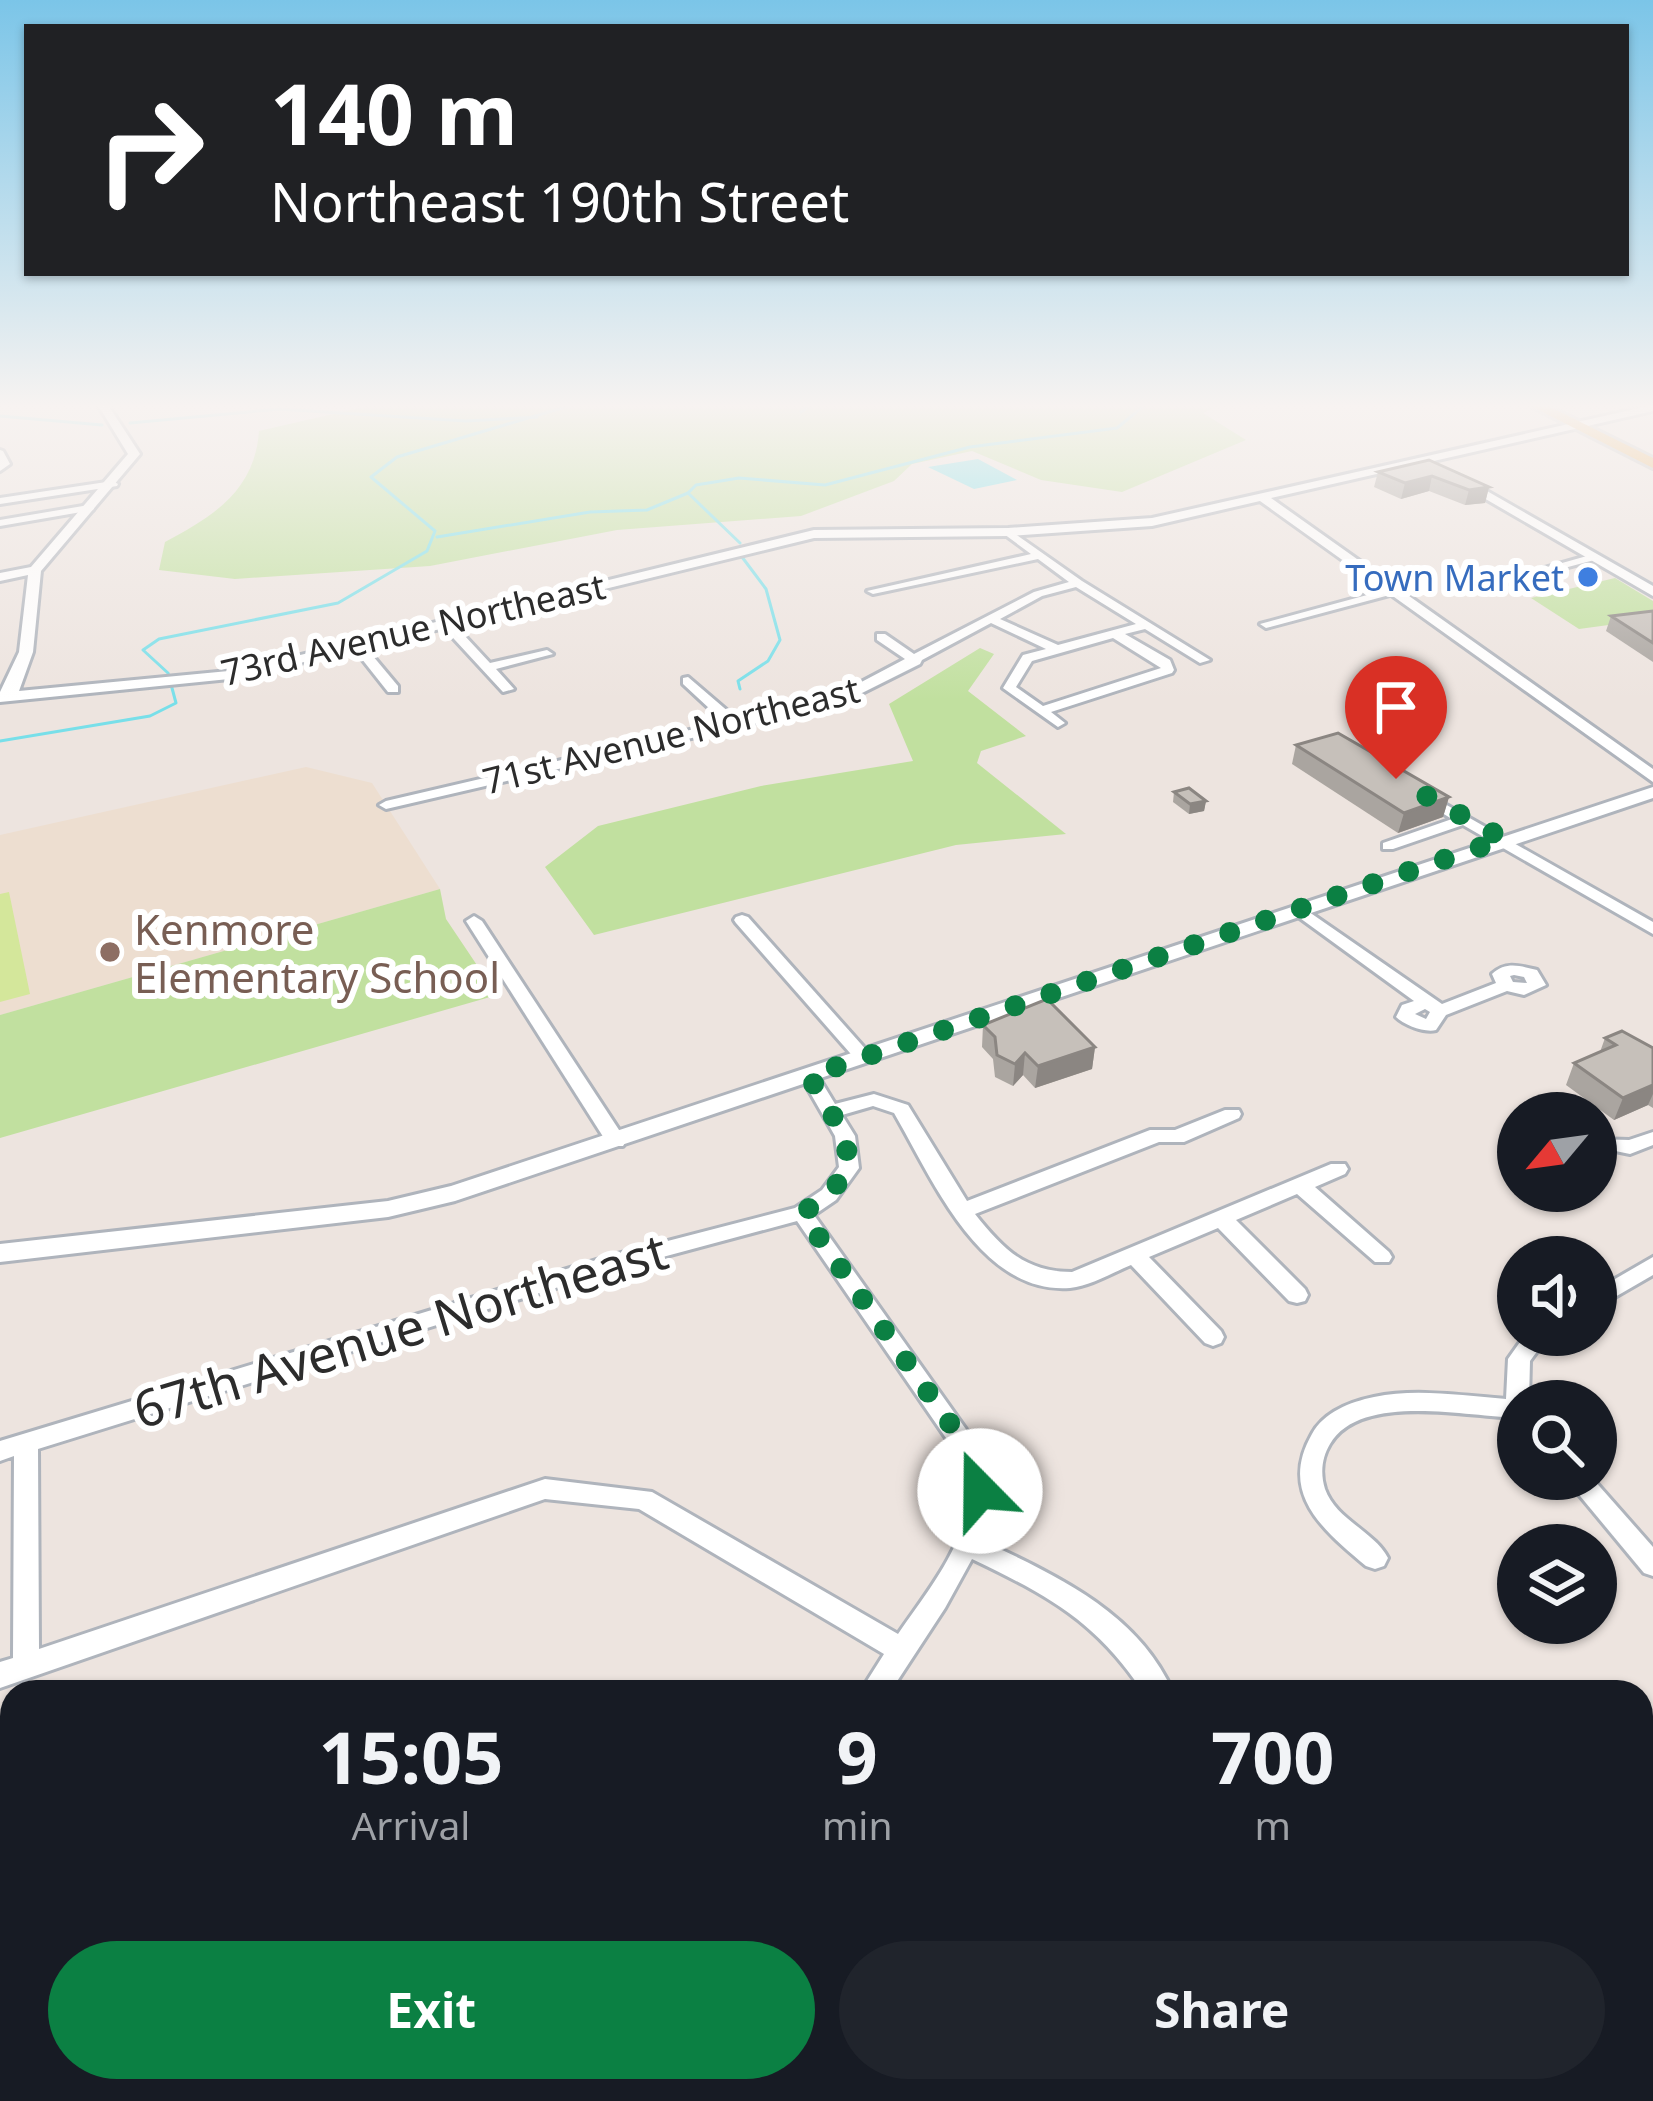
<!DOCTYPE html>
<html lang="en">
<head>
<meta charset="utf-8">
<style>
  :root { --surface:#171b24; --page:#20242c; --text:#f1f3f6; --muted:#9ea1a6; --accent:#0b8043 }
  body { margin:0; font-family:"Noto Sans",sans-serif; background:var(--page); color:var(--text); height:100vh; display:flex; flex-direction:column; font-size:45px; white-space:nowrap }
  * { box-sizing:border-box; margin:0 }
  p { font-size:39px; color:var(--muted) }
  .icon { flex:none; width:66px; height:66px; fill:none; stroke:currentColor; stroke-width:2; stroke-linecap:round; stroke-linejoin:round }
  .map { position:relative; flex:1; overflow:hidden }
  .panel { position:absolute; left:0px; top:1680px; width:1653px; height:423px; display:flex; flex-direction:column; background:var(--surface); border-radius:36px 36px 0 0; box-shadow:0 3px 9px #0004 }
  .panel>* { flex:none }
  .hud { position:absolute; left:24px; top:24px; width:1605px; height:252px; border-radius:0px; box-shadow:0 3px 9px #0004; background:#202124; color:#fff; overflow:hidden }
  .needle { width:78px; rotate:241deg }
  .controls { position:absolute; left:1497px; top:1092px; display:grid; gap:24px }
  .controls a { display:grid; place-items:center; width:120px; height:120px; border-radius:50%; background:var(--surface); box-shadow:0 3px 9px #0004; font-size:60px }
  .pin { position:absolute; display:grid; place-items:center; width:102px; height:102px; color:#fff; margin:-123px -51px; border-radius:50% 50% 50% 0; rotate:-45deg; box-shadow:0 0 12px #0007 }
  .pin .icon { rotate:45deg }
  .me { position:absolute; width:132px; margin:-66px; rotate:338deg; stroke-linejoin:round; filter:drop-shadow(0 0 9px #0008) }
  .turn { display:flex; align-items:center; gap:42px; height:252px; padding:0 48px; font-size:54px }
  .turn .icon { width:156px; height:156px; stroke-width:2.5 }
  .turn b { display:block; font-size:84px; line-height:102px }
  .eta { display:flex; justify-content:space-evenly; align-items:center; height:204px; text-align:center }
  .eta b { font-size:72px; font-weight:700; line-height:84px }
  .action { display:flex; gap:24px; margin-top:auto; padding:24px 48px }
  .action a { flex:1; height:138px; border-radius:72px; background:var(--accent); color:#fff; font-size:48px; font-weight:700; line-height:138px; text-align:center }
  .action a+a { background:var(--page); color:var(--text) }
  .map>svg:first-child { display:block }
</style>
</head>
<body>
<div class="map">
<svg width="1653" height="2101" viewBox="0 0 1653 2101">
  <rect width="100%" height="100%" fill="#ede4df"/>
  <polygon fill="#edded0" points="306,767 372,783 440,889 0,1015 0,835"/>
  <g fill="#c1e09f">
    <path d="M372,405H1221L1203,413L1246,440L1122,492L1041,480L972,451L912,464L894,481L801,516L617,530L430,566L235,579L159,570L165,542C214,516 255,490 259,431Z"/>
    <polygon points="1615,578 1653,601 1653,619 1579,629 1531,598"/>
    <polygon points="980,648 994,654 968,691 1026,736 981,751 977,763 1066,834 956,845 594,935 545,867 598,826 761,786 913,761 889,704"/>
    <polygon points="440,889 446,919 497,995 0,1138 0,1015"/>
  </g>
  <polygon fill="#d4e79b" points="9,892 30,994 0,1002 0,894"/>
  <polygon fill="#78dfe9" points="978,459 1017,480 974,489 928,467"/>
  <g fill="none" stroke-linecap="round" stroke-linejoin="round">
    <g stroke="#78dfe9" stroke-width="3">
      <polyline points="801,412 811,405"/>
      <polyline points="0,416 102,425"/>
      <polyline points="130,423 279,409 466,421 537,417"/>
      <polyline points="437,537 590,512 647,510 688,493"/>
      <polyline points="740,543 688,493 696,485 739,478 825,485 970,447 1117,428 1145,405"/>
      <polyline points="740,689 738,681 768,661 780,640 766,589 742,557"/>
      <polyline points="0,741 150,716 176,703 168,673 143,650 159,639 338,603 427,551 435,531 371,477 397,457 572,405"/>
    </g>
    <defs>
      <g id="minor">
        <polygon points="0,450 3,451 10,464 0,471"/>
        <polygon points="113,481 118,484 117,486 0,504 0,498"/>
        <polygon points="89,505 94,508 93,510 0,526 0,520"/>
        <path d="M1008,529L1082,581L1210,660L1200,663L1145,629L1125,634L1170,660L1174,670L1172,673L1051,712L1065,723L1058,727L1003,688L1023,655L1046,649L991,623L922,660L920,664L842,703L386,809L379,805L386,801L724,722L683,684V678L688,677L737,719L833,697L905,659L877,640V634H885L914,654L1034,592L1069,582L1038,559L873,594L867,591L1031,554L1004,534V530ZM1076,587L1136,624L1058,645L1000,619L1042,596ZM1113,638L1161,668L1043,706L1016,687L1032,661Z"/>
        <polygon points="1594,554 1600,557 1598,559 1508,583 1502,580"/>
        <polygon points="1393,588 1399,591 1397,593 1266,628 1260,624"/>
        <polygon points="443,621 451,621 490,663 547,650 553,654 496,669 514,689 503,692 443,627"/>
        <polygon points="354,643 362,643 398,686 398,692 388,692 354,649"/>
        <polygon points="1429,795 1653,922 1653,934 1463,825 1393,849 1383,849 1383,843 1452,819 1424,802 1422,799"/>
        <path d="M1299,905L1442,1004L1496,983L1492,974C1506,961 1520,966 1537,970L1546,985L1524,995L1507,991L1446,1015L1436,1030C1425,1033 1404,1025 1396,1017L1402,1005L1414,1001L1293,913L1291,910L1293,907ZM1514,975L1524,977L1527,983L1513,982L1510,976ZM1425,1009L1430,1012L1426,1019L1415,1014Z"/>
        <polygon points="742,915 748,917 869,1053 872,1057 869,1061 857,1061 736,923 734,920 736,917"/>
        <polygon points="474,916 482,921 623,1136 626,1141 623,1146 609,1146 466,921"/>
        <path d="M809,1069L815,1071L835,1104L874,1094L908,1105L967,1201L1150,1130H1175L1225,1110H1239L1241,1114L1239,1118L1184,1142H1159L975,1214C1003,1249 1025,1272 1072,1272L1331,1164H1345L1348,1169L1345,1174L1315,1187L1389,1252L1392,1257L1389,1262H1375L1297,1194L1236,1220L1305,1289L1308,1295L1305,1301L1297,1303L1289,1301L1218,1228L1149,1257L1221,1331L1224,1337L1221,1343L1213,1346L1205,1343L1131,1265C1112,1273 1090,1286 1070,1288C980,1295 932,1178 894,1113L873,1106L842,1115L855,1136L859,1168L836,1200L814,1215L975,1442C992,1477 996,1504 981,1540C1055,1575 1138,1612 1173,1692H1143C1096,1621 1047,1595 972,1559L945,1608L890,1692H860L884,1654L639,1509L545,1499L0,1688V1662L13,1658L14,1456L0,1461V1441L606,1257L795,1208L822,1190L839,1167L835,1136L800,1075ZM797,1221L957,1454C963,1469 969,1484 968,1500C964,1548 924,1596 898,1634L652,1492L545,1479L39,1649L38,1449L607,1272Z"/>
        <polygon points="1653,1132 1653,1145 1630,1154 1596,1147 1597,1139 1629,1140"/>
        <polygon points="1653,1257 1653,1275 1596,1308 1596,1290"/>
        <path d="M1525,1335H1549L1530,1361L1529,1401H1518V1418C1468,1417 1361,1392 1330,1444C1322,1457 1320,1473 1325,1489C1336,1520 1374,1531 1388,1558L1384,1566L1375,1569L1366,1566C1323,1530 1278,1493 1312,1434C1324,1412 1350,1402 1374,1397C1417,1388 1463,1396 1506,1399L1508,1359Z"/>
        <polygon points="1566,1479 1593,1479 1653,1547 1653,1576 1644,1573"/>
        <polygon points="1653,1919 1653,1953 1641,1958 1641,1924"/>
        <polygon points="12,2034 12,2075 0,2080 0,2039"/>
        <polygon points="1641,2034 1653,2039 1653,2081 1641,2076"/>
        <polygon points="1060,2091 1094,2091 1098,2101 1064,2101"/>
        <polygon points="1410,2091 1452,2091 1448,2101 1406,2101"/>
      </g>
      <g id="tertiary">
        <polygon points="98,405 108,405 140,454 41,571 33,652 19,691 239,670 814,530 1008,528 1152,518 1653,405 1653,411 1271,498 1653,769 1653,782 1260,501 1152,526 1008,536 814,538 239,678 0,702 0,692 19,652 28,575 0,581 0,573 31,567 128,454"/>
        <polygon points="1458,479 1466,479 1653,586 1653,596 1458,483"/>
        <polygon points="1653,787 1653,798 455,1201 388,1217 0,1262 0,1244 388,1201 451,1186"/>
      </g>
      <polygon id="primary" points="1529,405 1546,405 1653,458 1653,468"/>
    </defs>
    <use href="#minor" stroke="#afb4bc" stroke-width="6"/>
    <use href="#tertiary" stroke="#afb4bc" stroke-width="6"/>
    <use href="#primary" stroke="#c4c4c4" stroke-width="6"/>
    <use href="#minor" fill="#fff" fill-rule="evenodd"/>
    <use href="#tertiary" fill="#fff" fill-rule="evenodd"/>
    <use href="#primary" fill="#eab467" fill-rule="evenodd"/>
  </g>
  <g fill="#aaa5a0">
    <polygon points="1429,460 1489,487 1485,503 1465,505 1429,491 1401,499 1374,487 1378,472"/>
    <polygon points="1653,611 1653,662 1606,631 1611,616"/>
    <polygon points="1296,745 1449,797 1443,817 1398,833 1292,764"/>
    <polygon points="1174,792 1206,801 1204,811 1189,814 1173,802"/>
    <polygon points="983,1025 1095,1047 1092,1069 1035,1088 1023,1075 1013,1086 995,1077 993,1059 982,1047"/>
    <polygon points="1605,1038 1653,1048 1653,1108 1648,1105 1614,1120 1566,1085 1574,1063 1600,1052"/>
  </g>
  <g fill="#8b8682">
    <polygon points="1432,476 1429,491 1401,499 1405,483"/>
    <polygon points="1489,487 1485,503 1465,505 1469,490"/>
    <polygon points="1449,797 1443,817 1398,833 1404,813"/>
    <polygon points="1206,801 1204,811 1189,814 1190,804"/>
    <polygon points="1095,1047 1092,1069 1035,1088 1038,1066"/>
    <polygon points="1025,1053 1023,1075 1013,1086 1015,1064"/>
    <polygon points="1653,1085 1653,1094 1648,1105 1614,1120 1623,1098"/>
  </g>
  <g fill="#c6c0ba" stroke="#8b8682" stroke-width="3">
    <polygon points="1429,460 1489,487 1469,490 1432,476 1405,483 1378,472"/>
    <polygon points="1653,611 1653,643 1611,616"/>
    <polygon points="1338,733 1449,797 1404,813 1296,745"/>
    <polygon points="1189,788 1206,801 1190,804 1174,792"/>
    <polygon points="1047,999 1095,1047 1038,1066 1025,1053 1015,1064 997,1055 995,1037 983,1025"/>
    <polygon points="1622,1031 1653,1048 1653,1085 1623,1098 1574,1063 1616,1045 1605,1038"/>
  </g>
  <linearGradient id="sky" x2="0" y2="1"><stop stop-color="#7bc5e8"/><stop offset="0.58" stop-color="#f7f3f1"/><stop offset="1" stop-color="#f7f3f1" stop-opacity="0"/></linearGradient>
  <rect width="1653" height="700" fill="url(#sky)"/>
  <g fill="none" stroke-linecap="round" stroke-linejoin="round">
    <polyline stroke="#0b8043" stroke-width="21" stroke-dasharray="0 37.8" points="980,1491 968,1449 802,1213 829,1195 849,1168 845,1136 809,1076 1504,839 1396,779"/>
  </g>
  <circle fill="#3f7fe0" stroke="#fff" stroke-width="4.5" cx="1588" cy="577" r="12"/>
  <circle fill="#8d6e63" stroke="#fff" stroke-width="4.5" cx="110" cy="952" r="12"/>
  <g text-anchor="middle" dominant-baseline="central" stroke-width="12" stroke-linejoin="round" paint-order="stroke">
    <g font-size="36" fill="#366cbe" stroke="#fff" text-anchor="end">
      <text x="1564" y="577">Town Market</text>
    </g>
    <g font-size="36" fill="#2c2c2c" stroke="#fff">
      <text transform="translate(413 629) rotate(-13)">73rd Avenue Northeast</text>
      <text transform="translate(671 735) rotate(-14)">71st Avenue Northeast</text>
    </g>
    <g font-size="42" fill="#785e54" stroke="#fff" text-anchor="start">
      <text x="134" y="928">Kenmore<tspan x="134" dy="48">Elementary School</tspan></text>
    </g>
    <g font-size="51" fill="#2c2c2c" stroke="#fff">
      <text transform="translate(400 1329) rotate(-17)">67th Avenue Northeast</text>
    </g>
  </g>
</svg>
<div class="controls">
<a><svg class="needle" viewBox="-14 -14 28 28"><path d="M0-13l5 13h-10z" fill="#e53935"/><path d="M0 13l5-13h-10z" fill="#9ea1a6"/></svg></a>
<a><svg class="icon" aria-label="sound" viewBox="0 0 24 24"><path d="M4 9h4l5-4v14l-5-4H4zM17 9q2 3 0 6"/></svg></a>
<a><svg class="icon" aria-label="search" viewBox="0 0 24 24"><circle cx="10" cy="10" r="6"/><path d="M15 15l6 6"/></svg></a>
<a><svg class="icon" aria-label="layers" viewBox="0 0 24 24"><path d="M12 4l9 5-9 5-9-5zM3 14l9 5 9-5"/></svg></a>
</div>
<div class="pin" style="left:1396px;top:779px;background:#d93025"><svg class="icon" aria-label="arrive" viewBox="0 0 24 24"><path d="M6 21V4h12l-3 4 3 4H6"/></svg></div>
<svg class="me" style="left:980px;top:1491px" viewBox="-20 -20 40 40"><circle r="19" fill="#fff"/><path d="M0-13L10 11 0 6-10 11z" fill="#0b8043"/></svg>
<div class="hud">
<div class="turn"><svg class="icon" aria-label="right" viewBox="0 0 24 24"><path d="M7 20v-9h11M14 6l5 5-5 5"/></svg><div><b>140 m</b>Northeast 190th Street</div></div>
</div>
<section class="panel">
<div class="eta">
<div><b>15:05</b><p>Arrival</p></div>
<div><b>9</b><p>min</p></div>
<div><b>700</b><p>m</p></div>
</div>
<div class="action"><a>Exit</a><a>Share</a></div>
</section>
</div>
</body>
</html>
